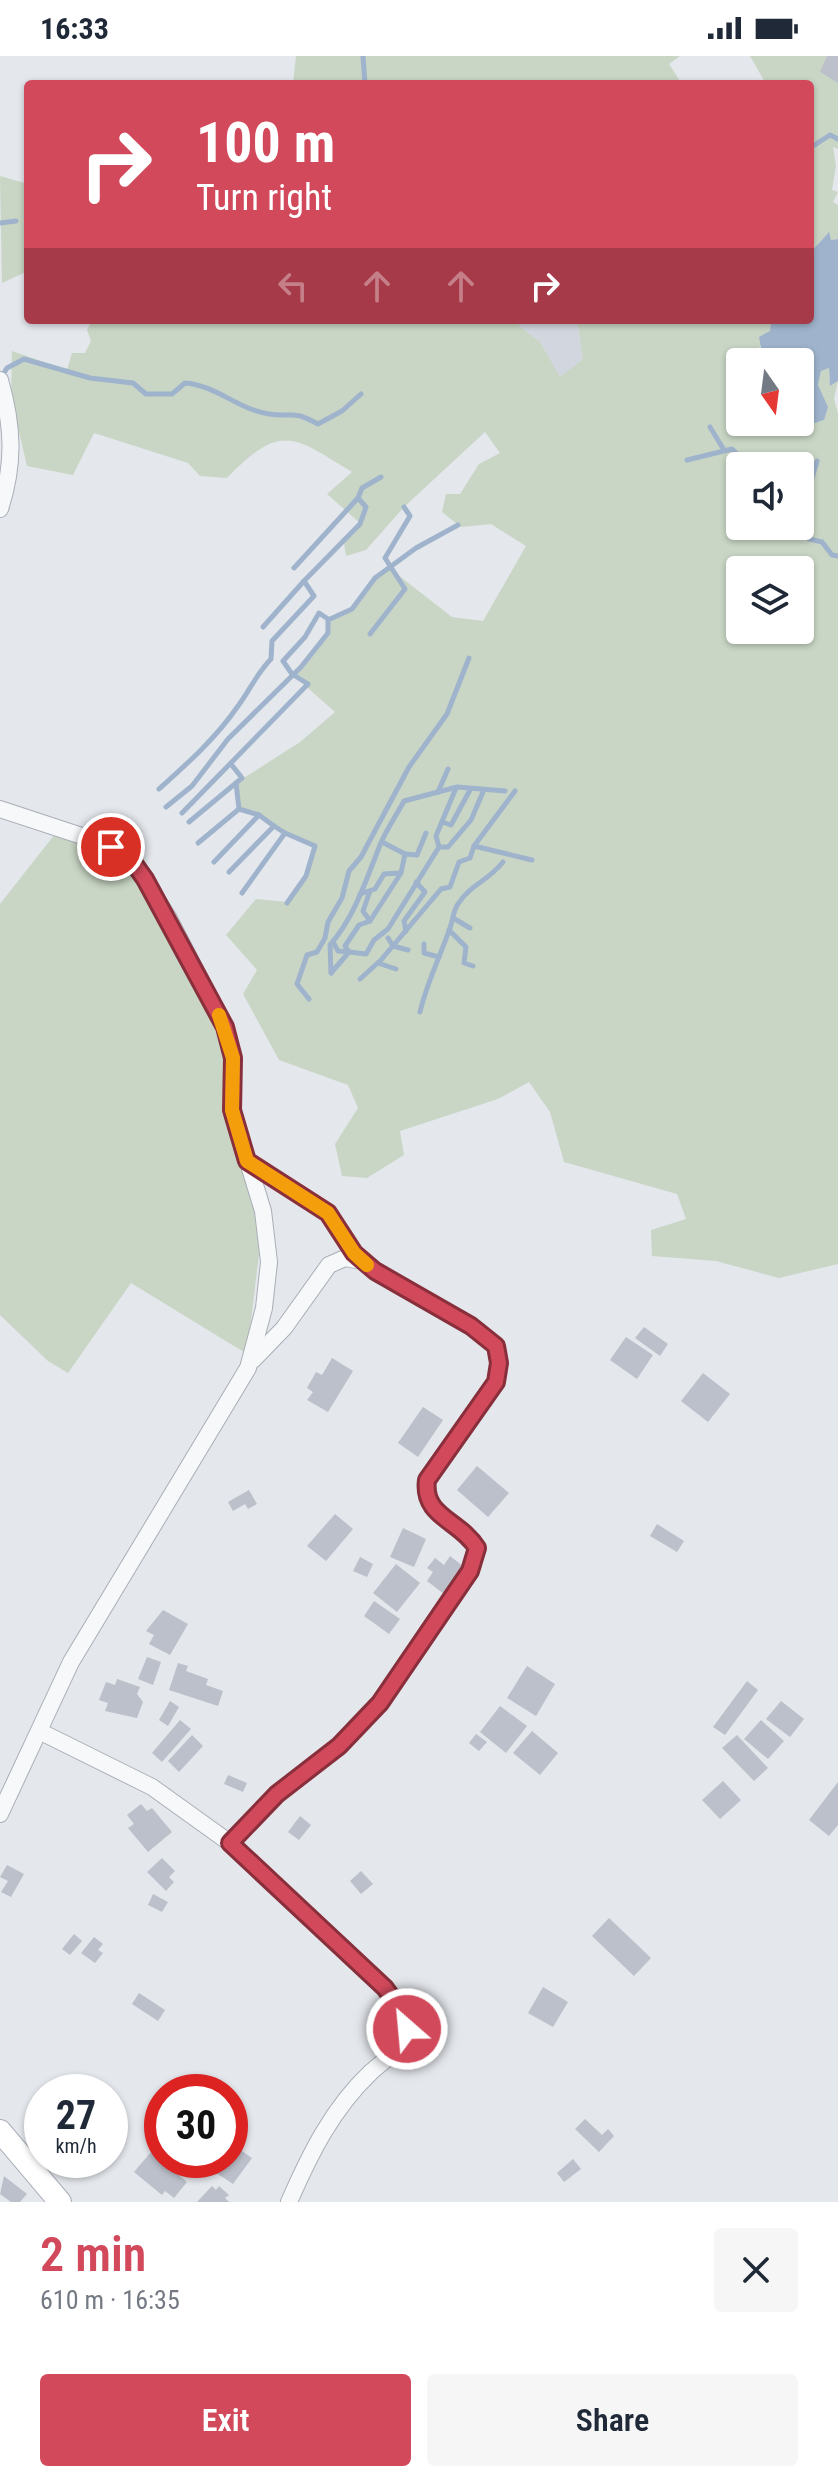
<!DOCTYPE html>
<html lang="en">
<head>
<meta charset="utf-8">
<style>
  :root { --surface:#fff; --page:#f6f6f7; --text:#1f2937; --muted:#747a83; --accent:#d1495b }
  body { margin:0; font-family:"Roboto Condensed",sans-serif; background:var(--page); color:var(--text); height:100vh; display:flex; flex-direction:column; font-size:30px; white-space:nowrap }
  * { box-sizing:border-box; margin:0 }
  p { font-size:26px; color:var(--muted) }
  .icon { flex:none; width:44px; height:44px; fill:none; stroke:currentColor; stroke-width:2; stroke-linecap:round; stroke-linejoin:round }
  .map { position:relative; height:2146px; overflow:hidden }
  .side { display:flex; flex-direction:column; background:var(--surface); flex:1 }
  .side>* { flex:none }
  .guide { position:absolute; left:24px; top:24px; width:790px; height:244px; border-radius:8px; box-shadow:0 2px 6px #0004; background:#d1495b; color:#fff; overflow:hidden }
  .needle { width:52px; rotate:166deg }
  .fabs { position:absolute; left:726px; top:292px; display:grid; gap:16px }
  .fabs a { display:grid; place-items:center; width:88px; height:88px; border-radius:8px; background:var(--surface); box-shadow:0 2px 6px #0004; font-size:40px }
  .speed { position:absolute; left:24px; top:2018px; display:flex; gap:16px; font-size:40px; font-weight:700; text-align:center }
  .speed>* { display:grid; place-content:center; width:104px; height:104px; border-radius:50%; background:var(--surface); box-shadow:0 2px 6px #0004; line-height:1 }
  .speed small { font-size:20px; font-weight:400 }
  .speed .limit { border:12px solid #d22; background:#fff; color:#111 }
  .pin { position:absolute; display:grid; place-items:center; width:68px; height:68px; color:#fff; margin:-34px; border:4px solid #fff; border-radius:50%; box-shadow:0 2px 8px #0007 }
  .me { position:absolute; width:88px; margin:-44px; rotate:333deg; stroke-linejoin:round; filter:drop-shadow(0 0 6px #0008) }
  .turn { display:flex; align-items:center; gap:28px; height:168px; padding:0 40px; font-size:36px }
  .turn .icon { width:104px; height:104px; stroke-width:2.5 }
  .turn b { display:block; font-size:56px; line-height:68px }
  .lanes { display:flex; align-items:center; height:76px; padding:0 40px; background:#0003; justify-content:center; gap:40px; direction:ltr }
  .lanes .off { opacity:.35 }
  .round { display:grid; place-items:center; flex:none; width:84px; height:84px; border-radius:8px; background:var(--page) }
  .head { display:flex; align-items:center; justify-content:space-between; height:136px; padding:0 40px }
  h1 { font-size:48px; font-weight:600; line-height:60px; color:var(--accent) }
  .cta { display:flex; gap:16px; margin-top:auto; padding:16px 40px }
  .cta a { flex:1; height:92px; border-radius:8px; background:var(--accent); color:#fff; font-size:32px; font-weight:600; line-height:92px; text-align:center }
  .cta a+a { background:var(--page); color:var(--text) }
  .status { display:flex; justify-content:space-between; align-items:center; height:56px; padding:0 40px; background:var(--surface); direction:ltr }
  .status svg { height:22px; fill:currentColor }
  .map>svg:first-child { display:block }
</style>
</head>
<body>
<div class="status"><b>16:33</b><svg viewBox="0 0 49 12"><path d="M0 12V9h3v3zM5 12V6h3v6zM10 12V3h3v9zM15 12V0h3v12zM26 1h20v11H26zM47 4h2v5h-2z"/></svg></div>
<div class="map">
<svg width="838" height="2146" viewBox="0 0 838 2146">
  <rect width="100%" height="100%" fill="#e4e7ec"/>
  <polygon fill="#d2d6de" points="512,264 577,264 583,303 560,322 540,286"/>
  <g fill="#c9d6c5" fill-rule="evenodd">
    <polygon points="296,0 680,0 669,8 682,28 293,28"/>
    <polygon points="750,0 838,0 838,93 833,91 836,110 832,134 838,136 833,146 838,149 838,183 831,184 828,177 810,197 810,28 766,28"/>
    <polygon points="0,120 28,128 28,215 2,227"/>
    <path d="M92,264H512L540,286L560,321L583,303L577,264H771L770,275L750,306H740V366H775L779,371H801L823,344L818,329L821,314L829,312L830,329L838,325L834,343L838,357V1208L779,1222L716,1205L652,1200L651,1174L686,1163L677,1138L564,1106L550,1056L529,1026L498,1043L400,1075L404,1099L367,1122L342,1120L335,1088L358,1052L348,1029L279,1004L243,938L257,914L226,879L256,843L287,846L306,820L315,790C289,779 266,761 239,753L236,727L300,686L335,656L292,618L328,577V564L352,553L375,522L389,512L452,561L483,565L526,490L491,468L461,471L442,456L446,438H460L479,408L500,397L485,376L404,451L366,494L346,500L344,487L360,467L327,438L352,416C293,380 281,366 227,422L200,420L188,407L94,377L73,419L27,410L11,342L12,295L67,314L72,297H85L91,285L87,274ZM740,410H800V470H740ZM740,514H800V574H740Z"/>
    <polygon points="55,778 127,807 151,843 207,952 227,1006 236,1093 262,1173 247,1298 131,1227 68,1317 48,1305 0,1259 0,848"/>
  </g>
  <polygon fill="#9fb4cc" points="829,176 831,184 838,183 838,325 830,330 829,312 821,315 818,329 828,351 824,364 801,371 778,371 775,366 800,366 800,306 748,304 761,292 759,281 770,275 771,264 810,264 810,197"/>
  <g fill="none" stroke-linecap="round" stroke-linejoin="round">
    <g stroke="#9fb4cc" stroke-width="5">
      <polyline points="363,0 365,28"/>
      <polyline points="810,92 830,79 838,83"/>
      <polyline points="0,167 16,165"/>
      <path d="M1,322L7,312L24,303L90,322L133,327L146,338H172L185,327C216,329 237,353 269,358C295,362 290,353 318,368L342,355L361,338"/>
      <polyline points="710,371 724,394"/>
      <polyline points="687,404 732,393 749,410"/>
      <path d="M817,405C809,434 798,454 809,483L822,486L832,499L838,500"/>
      <polyline points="294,512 358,442"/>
      <polyline points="263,571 304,525"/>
      <polyline points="370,578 405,533 385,502 410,460 404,451"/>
      <path d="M159,733C188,707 216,682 238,650C250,634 257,617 271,603L272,585L314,540L304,525L360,468L366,451L358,442L362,432L381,421"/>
      <polyline points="438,736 448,713"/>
      <polyline points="166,751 192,730 228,683 301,611 328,577 328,564 352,553 375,522 416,492 458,469"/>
      <polyline points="182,757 308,628 292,618 283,605 305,581 319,557 328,563"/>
      <polyline points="189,766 242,722 231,708"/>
      <polyline points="442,766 451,769 470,734"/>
      <polyline points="285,777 315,790 306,820 287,847"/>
      <polyline points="382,786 405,798"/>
      <polyline points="198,787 239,753 236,727"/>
      <polyline points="474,790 532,804"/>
      <polyline points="439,791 448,791 471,764 483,736"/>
      <polyline points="214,806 259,759 239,753"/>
      <polyline points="229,816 274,770 259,759"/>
      <polyline points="370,835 363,855 370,865"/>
      <polyline points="242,837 285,777 274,770"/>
      <polyline points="360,838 375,833 384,818 400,817"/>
      <polyline points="453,862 470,872"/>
      <polyline points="449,874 466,891 464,907 473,910"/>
      <polyline points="406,875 404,865 425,836 416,826"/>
      <polyline points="388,882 393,890 408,894"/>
      <polyline points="333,886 338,895 349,896 345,890 359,869 370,865 401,817 405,798 417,799 426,777"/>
      <polyline points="424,888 424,897 439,901"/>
      <polyline points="378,907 396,913"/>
      <path d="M331,917L330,889C355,860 366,824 380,789C386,774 396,760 404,745L457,731L505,735"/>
      <polyline points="331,917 349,896 366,898 374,884 388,873 439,791 436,780 456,732"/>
      <polyline points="360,923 381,904 441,833 450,831 459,806 470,802 474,790 515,735"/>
      <polyline points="309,943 297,928 307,899 317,896 325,882 328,866 342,842 349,815 361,801 409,711 447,658 469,602"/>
      <path d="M420,956C427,926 440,901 450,872C453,864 453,855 458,848C471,828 487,826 503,806"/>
    </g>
  </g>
  <g fill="#bbc0ca">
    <polygon points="827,0 838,0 838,27 820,16"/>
    <polygon points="644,1271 668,1288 660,1300 635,1282"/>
    <polygon points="626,1281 653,1299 637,1323 610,1304"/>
    <polygon points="332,1302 353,1315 328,1356 307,1344 313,1336 307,1332 316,1316 322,1319"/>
    <polygon points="703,1317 730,1338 708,1366 681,1345"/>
    <polygon points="423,1351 443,1364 418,1401 398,1387"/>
    <polygon points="477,1410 509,1437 488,1461 457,1434"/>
    <polygon points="249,1434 257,1448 248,1453 245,1448 233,1455 228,1446"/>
    <polygon points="335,1458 353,1473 326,1505 307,1490"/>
    <polygon points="657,1468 684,1485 677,1496 650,1480"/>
    <polygon points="403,1472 426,1483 414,1511 390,1501"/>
    <polygon points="450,1500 468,1514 448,1541 427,1525 433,1516 427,1512 435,1502 444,1509"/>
    <polygon points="360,1501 373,1508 367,1521 353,1515"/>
    <polygon points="396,1508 420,1527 397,1556 373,1537"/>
    <polygon points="374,1545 400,1563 389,1578 364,1560"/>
    <polygon points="163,1554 188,1568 170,1599 149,1588 154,1579 146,1575"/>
    <polygon points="147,1601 161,1606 153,1629 138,1623"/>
    <polygon points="178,1607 188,1610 186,1615 208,1623 206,1629 223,1635 218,1650 169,1634"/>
    <polygon points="527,1610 555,1628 536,1660 507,1642"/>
    <polygon points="117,1623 140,1631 137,1638 143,1646 137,1662 105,1655 108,1647 99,1644 106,1626 115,1629"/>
    <polygon points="747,1625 758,1634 725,1679 713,1671"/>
    <polygon points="170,1645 179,1651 168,1670 159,1664"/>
    <polygon points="781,1645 804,1663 790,1681 766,1663"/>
    <polygon points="500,1650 527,1670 506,1697 480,1676"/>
    <polygon points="180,1664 191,1673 162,1706 152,1697"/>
    <polygon points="761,1664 784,1685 768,1703 744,1683"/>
    <polygon points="532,1675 558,1697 540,1719 513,1697"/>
    <polygon points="476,1678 487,1686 479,1695 469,1687"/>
    <polygon points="192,1679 203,1690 179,1716 168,1705"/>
    <polygon points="737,1679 768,1712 754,1725 722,1692"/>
    <polygon points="228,1719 247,1727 243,1736 224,1728"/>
    <polygon points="723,1725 741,1744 720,1763 702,1744"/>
    <polygon points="838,1726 838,1769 829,1780 809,1764"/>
    <polygon points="141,1748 147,1755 152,1752 172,1776 148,1796 128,1772 134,1768 127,1759"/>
    <polygon points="300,1760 311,1769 299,1784 288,1776"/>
    <polygon points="162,1802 175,1815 169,1821 174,1826 166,1835 147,1816"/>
    <polygon points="7,1809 24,1818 11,1841 1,1836 8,1825 0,1821"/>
    <polygon points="361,1815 373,1828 361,1838 350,1825"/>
    <polygon points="153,1838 168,1846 162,1856 148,1849"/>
    <polygon points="609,1862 651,1902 634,1920 592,1880"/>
    <polygon points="74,1878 82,1885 70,1899 62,1893"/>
    <polygon points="94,1881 103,1888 98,1894 103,1897 95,1907 81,1897"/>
    <polygon points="543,1931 568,1946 553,1971 528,1957"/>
    <polygon points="139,1937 165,1954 158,1965 132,1948"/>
    <polygon points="585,2063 602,2079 608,2073 614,2080 599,2096 575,2073"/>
    <polygon points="236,2091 252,2102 233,2128 212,2114 219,2105 224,2108 230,2104"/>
    <polygon points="151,2096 187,2126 174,2142 165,2135 162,2139 134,2116"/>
    <polygon points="573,2103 581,2113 564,2126 557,2117"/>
    <polygon points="4,2120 27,2138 20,2146 11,2146 0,2138"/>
    <polygon points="212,2130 216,2134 219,2130 229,2139 225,2142 229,2146 197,2146"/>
  </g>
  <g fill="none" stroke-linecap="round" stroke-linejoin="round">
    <defs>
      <g id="street">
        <path d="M0,324C13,370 15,407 0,453"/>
        <polyline points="0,753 88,782 130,802 168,861 225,971 233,1002 232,1054 263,1155 269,1206 264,1252 248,1312 71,1606 0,1758"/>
        <polyline points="253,1304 284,1272 329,1209 345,1202 362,1205"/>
        <path d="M39,1675L152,1731L230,1787L385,1932C393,1943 409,1960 406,1975C403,1993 383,2005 371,2016C332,2053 310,2098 289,2146"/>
        <path d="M230,1787L277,1738L339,1690L380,1647L470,1515L477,1492C460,1464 422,1461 427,1424L496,1326L499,1307L496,1290L471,1270L375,1215L354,1197L328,1157L247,1105"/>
      </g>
      <polyline id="secondary" points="0,2075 60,2146"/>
    </defs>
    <use href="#street" stroke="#a9aeb7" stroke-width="18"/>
    <use href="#secondary" stroke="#a9aeb7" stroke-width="24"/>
    <use href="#street" stroke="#f7f8fa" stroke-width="16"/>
    <use href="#secondary" stroke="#fff" stroke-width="22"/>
  </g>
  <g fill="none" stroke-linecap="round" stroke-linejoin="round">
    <defs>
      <path id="route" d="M111,791L130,802L145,823L225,971L233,1002L232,1054L247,1105L328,1157L354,1197L375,1215L471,1270L496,1290L499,1307L496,1326L427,1424C422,1461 460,1464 477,1492L470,1515L380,1647L339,1690L277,1738L230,1787L385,1932L403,1957L407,1973"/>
    </defs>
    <use href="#route" stroke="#882f3b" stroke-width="20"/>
    <use href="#route" stroke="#d1495b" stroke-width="14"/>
    <polyline stroke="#f59e0b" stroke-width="14" points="219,959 233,1002 232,1054 247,1105 328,1157 354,1197 367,1209"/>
  </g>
</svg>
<div class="fabs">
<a><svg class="needle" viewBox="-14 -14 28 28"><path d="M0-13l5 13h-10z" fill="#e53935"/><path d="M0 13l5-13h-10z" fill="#747a83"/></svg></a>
<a><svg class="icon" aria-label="sound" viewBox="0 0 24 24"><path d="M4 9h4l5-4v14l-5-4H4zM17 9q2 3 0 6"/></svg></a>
<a><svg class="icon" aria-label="layers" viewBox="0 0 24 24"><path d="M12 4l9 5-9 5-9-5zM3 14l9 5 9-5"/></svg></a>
</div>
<div class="speed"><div>27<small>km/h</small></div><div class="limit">30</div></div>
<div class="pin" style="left:111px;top:791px;background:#d93025"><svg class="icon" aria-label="arrive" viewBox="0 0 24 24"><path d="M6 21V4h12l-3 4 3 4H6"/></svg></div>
<svg class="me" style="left:407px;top:1973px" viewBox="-20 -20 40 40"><circle r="17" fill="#d1495b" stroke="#fff" stroke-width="3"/><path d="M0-11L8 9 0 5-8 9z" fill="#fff"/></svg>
<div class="guide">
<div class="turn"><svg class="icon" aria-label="right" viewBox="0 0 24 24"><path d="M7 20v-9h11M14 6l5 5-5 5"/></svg><div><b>100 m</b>Turn right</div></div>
<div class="lanes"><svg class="icon off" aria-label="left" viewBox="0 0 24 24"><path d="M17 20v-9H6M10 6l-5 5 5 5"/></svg><svg class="icon off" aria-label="ahead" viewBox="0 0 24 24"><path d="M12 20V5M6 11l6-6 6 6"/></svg><svg class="icon off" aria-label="ahead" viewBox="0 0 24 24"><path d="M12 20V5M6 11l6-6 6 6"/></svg><svg class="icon" aria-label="right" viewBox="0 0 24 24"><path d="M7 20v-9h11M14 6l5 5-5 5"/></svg></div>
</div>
</div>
<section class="side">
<div class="head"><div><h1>2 min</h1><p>610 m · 16:35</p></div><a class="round"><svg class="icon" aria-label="close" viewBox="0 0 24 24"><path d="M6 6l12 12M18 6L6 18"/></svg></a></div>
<div class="cta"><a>Exit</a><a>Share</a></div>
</section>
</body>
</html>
